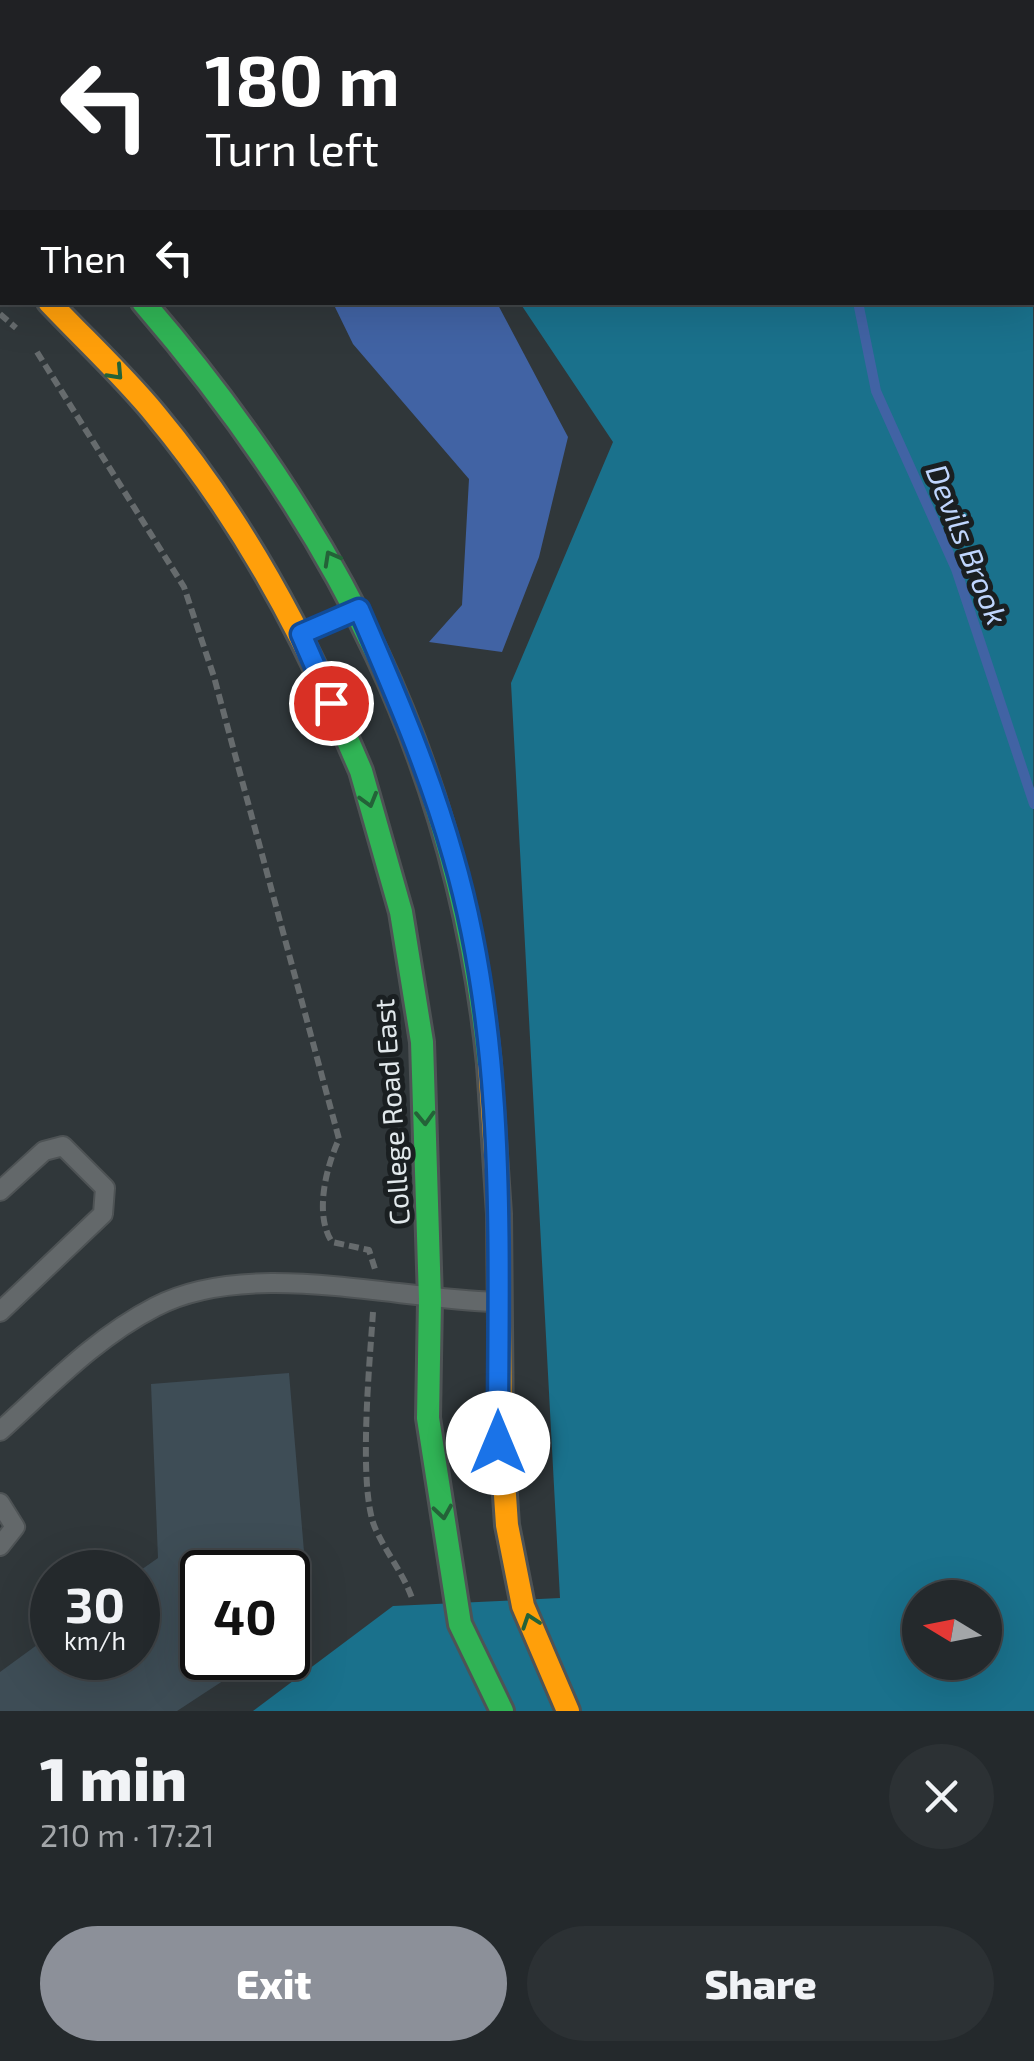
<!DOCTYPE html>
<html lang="en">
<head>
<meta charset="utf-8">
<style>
  :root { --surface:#24292c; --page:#2c3134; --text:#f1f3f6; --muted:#a3a6a9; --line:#414548; --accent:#8c9099 }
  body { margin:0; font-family:"Exo 2",sans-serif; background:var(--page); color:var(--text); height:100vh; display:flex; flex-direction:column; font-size:38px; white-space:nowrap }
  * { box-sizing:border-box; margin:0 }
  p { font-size:32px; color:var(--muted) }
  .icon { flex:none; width:55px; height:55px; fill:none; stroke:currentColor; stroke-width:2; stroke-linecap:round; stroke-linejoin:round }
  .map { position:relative; height:1711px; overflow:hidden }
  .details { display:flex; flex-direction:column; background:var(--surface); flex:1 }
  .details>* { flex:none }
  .top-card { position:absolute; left:0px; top:0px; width:1035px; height:305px; box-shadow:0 10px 40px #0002,0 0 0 2px var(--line); background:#202124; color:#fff; overflow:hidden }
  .needle { width:65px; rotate:280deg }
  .buttons { position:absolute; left:902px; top:1580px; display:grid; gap:20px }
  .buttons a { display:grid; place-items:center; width:100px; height:100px; border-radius:50%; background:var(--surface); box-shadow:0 10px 40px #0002,0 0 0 2px var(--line); font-size:50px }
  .speed { position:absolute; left:30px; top:1550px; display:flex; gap:20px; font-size:50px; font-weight:700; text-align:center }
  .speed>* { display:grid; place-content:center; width:130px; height:130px; border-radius:50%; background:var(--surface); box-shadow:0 10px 40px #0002,0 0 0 2px var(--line); line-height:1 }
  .speed small { font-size:25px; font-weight:400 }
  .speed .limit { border:5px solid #111; border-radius:15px; background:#fff; color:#111 }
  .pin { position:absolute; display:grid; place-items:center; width:85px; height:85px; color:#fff; margin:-42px; border:5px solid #fff; border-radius:50%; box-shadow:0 2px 10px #0007 }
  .me { position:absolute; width:110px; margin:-55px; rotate:0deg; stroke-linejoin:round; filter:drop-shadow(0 0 8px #0008) }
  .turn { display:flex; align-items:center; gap:35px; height:210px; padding:0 40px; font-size:45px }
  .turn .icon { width:130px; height:130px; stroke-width:2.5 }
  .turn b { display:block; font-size:70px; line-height:85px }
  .then { display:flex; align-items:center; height:95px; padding:0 40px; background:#0003; gap:20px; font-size:38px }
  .round { display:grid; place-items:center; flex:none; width:105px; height:105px; border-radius:52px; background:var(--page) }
  .head { display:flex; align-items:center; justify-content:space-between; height:170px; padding:0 40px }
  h1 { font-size:60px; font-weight:800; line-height:75px }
  .button { display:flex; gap:20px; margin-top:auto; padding:20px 40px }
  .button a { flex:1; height:115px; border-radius:60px; background:var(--accent); color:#fff; font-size:40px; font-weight:800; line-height:115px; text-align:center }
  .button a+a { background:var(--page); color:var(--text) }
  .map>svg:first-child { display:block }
</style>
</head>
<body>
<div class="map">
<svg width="1034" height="1711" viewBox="0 0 1034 1711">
  <rect width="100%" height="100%" fill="#30373a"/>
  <g fill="#1a718c" fill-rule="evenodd">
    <polygon points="318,0 902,0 904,2 319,2"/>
    <path d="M1033,183L1034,1711H253L393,1606L560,1598L511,683L613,442L520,303L1032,302ZM920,1598H985V1662H920Z"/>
  </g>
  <polygon fill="#4163a4" points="333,303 497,303 568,437 539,557 502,652 429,642 462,605 469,479 353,344"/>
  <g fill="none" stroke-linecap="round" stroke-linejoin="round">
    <g stroke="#4163a4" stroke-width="10">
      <polyline points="779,0 780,2"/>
      <polyline points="858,302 876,391 956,569 1034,804"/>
    </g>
  </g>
  <polygon fill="#3e4d56" points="289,1373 310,1623 288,1638 288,1572 202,1572 202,1658 258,1658 177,1711 0,1711 0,1672 52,1634 52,1658 138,1658 138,1572 158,1558 151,1384"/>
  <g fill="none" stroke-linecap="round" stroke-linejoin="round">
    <defs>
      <g id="lane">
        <polyline points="302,634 356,610"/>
        <polyline points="0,1191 44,1151 63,1146 105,1188 103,1214 0,1312"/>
        <path d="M0,1431C49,1387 95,1338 155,1307C248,1258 393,1299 495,1302"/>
        <polyline points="0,1503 15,1527 0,1546"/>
      </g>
      <g id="fast">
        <path d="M143,302C338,528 458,764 489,1064"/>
        <polyline points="335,711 361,771 401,912 422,1042 430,1300 428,1418 460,1624 502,1711"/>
      </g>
      <g id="slow">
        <polyline points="0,180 2,181"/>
        <polyline points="0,260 2,262"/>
        <path d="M49,302C84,339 123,375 155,414C229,503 289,606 335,711"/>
        <polyline points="489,1064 499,1214 501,1436 507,1525 523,1606 568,1711"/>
      </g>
    </defs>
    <use href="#lane" stroke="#4e5355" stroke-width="22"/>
    <use href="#fast" stroke="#4e5355" stroke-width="28"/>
    <use href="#slow" stroke="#4e5355" stroke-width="28"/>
    <g stroke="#666b6d" stroke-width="6" stroke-dasharray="10 5" stroke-linecap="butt">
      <polyline points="0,314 16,328"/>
      <path d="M37,352L184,587L214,677L339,1139C326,1167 314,1215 332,1242L369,1250L375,1269"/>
      <path d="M373,1312C370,1360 357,1491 376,1530C387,1554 403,1573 412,1598"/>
    </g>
    <use href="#lane" stroke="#63686a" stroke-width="18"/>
    <use href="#fast" stroke="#30b455" stroke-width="22"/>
    <use href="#slow" stroke="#ff9f0a" stroke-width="22"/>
    <g stroke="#6b6f71" stroke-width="8" stroke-dasharray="20 10" stroke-linecap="butt">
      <polyline points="957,0 959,2"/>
      <polyline points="978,0 980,2"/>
      <polyline points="1000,0 1002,2"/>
      <polyline points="1022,0 1024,2"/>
      <polyline points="1032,45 1034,47"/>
      <polyline points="1032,75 1034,78"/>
      <polyline points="1032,104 1034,106"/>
    </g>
  </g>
  <defs><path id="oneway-chevron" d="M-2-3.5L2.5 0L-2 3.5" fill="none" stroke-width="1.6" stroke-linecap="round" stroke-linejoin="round" transform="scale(2.5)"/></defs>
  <g stroke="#246238">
    <use href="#oneway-chevron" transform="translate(116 373) rotate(47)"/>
    <use href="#oneway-chevron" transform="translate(331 558) rotate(-119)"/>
    <use href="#oneway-chevron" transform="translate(369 800) rotate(74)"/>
    <use href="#oneway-chevron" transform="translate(425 1118) rotate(88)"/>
    <use href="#oneway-chevron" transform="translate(443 1512) rotate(81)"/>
    <use href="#oneway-chevron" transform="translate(530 1621) rotate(-109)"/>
  </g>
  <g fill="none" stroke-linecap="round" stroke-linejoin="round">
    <defs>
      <path id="route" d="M331,703L301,634L359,609C394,690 429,771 453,856C508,1045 498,1248 498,1443"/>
    </defs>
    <use href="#route" stroke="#114b97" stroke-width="25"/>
    <use href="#route" stroke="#1a73e8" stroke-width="18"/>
  </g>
  <g text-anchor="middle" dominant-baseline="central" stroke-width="10" stroke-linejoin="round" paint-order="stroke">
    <g font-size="28" fill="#e1e8eb" stroke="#1a1f21">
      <text transform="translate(391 1112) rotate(-94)">College Road East</text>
    </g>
    <g font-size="30" font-style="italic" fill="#bfd5fd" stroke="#1a1f21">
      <text transform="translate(968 544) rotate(68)">Devils Brook</text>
    </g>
  </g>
</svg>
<div class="buttons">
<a><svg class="needle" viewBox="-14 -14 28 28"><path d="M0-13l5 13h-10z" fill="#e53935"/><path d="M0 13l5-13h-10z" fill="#a3a6a9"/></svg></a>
</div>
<div class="speed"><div>30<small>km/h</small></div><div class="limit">40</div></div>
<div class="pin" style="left:331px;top:703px;background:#d93025"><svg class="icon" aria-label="arrive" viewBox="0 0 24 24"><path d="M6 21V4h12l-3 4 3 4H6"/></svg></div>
<svg class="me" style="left:498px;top:1443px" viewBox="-20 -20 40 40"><circle r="19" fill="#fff"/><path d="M0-13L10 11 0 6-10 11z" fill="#1a73e8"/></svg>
<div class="top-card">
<div class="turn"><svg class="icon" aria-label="left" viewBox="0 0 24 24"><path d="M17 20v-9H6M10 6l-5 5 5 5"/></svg><div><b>180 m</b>Turn left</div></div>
<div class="then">Then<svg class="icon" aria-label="left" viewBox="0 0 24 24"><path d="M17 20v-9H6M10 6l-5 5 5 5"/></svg></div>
</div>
</div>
<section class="details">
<div class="head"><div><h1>1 min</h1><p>210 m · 17:21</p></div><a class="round"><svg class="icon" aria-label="close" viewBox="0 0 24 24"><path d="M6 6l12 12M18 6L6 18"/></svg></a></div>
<div class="button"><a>Exit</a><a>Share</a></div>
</section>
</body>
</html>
